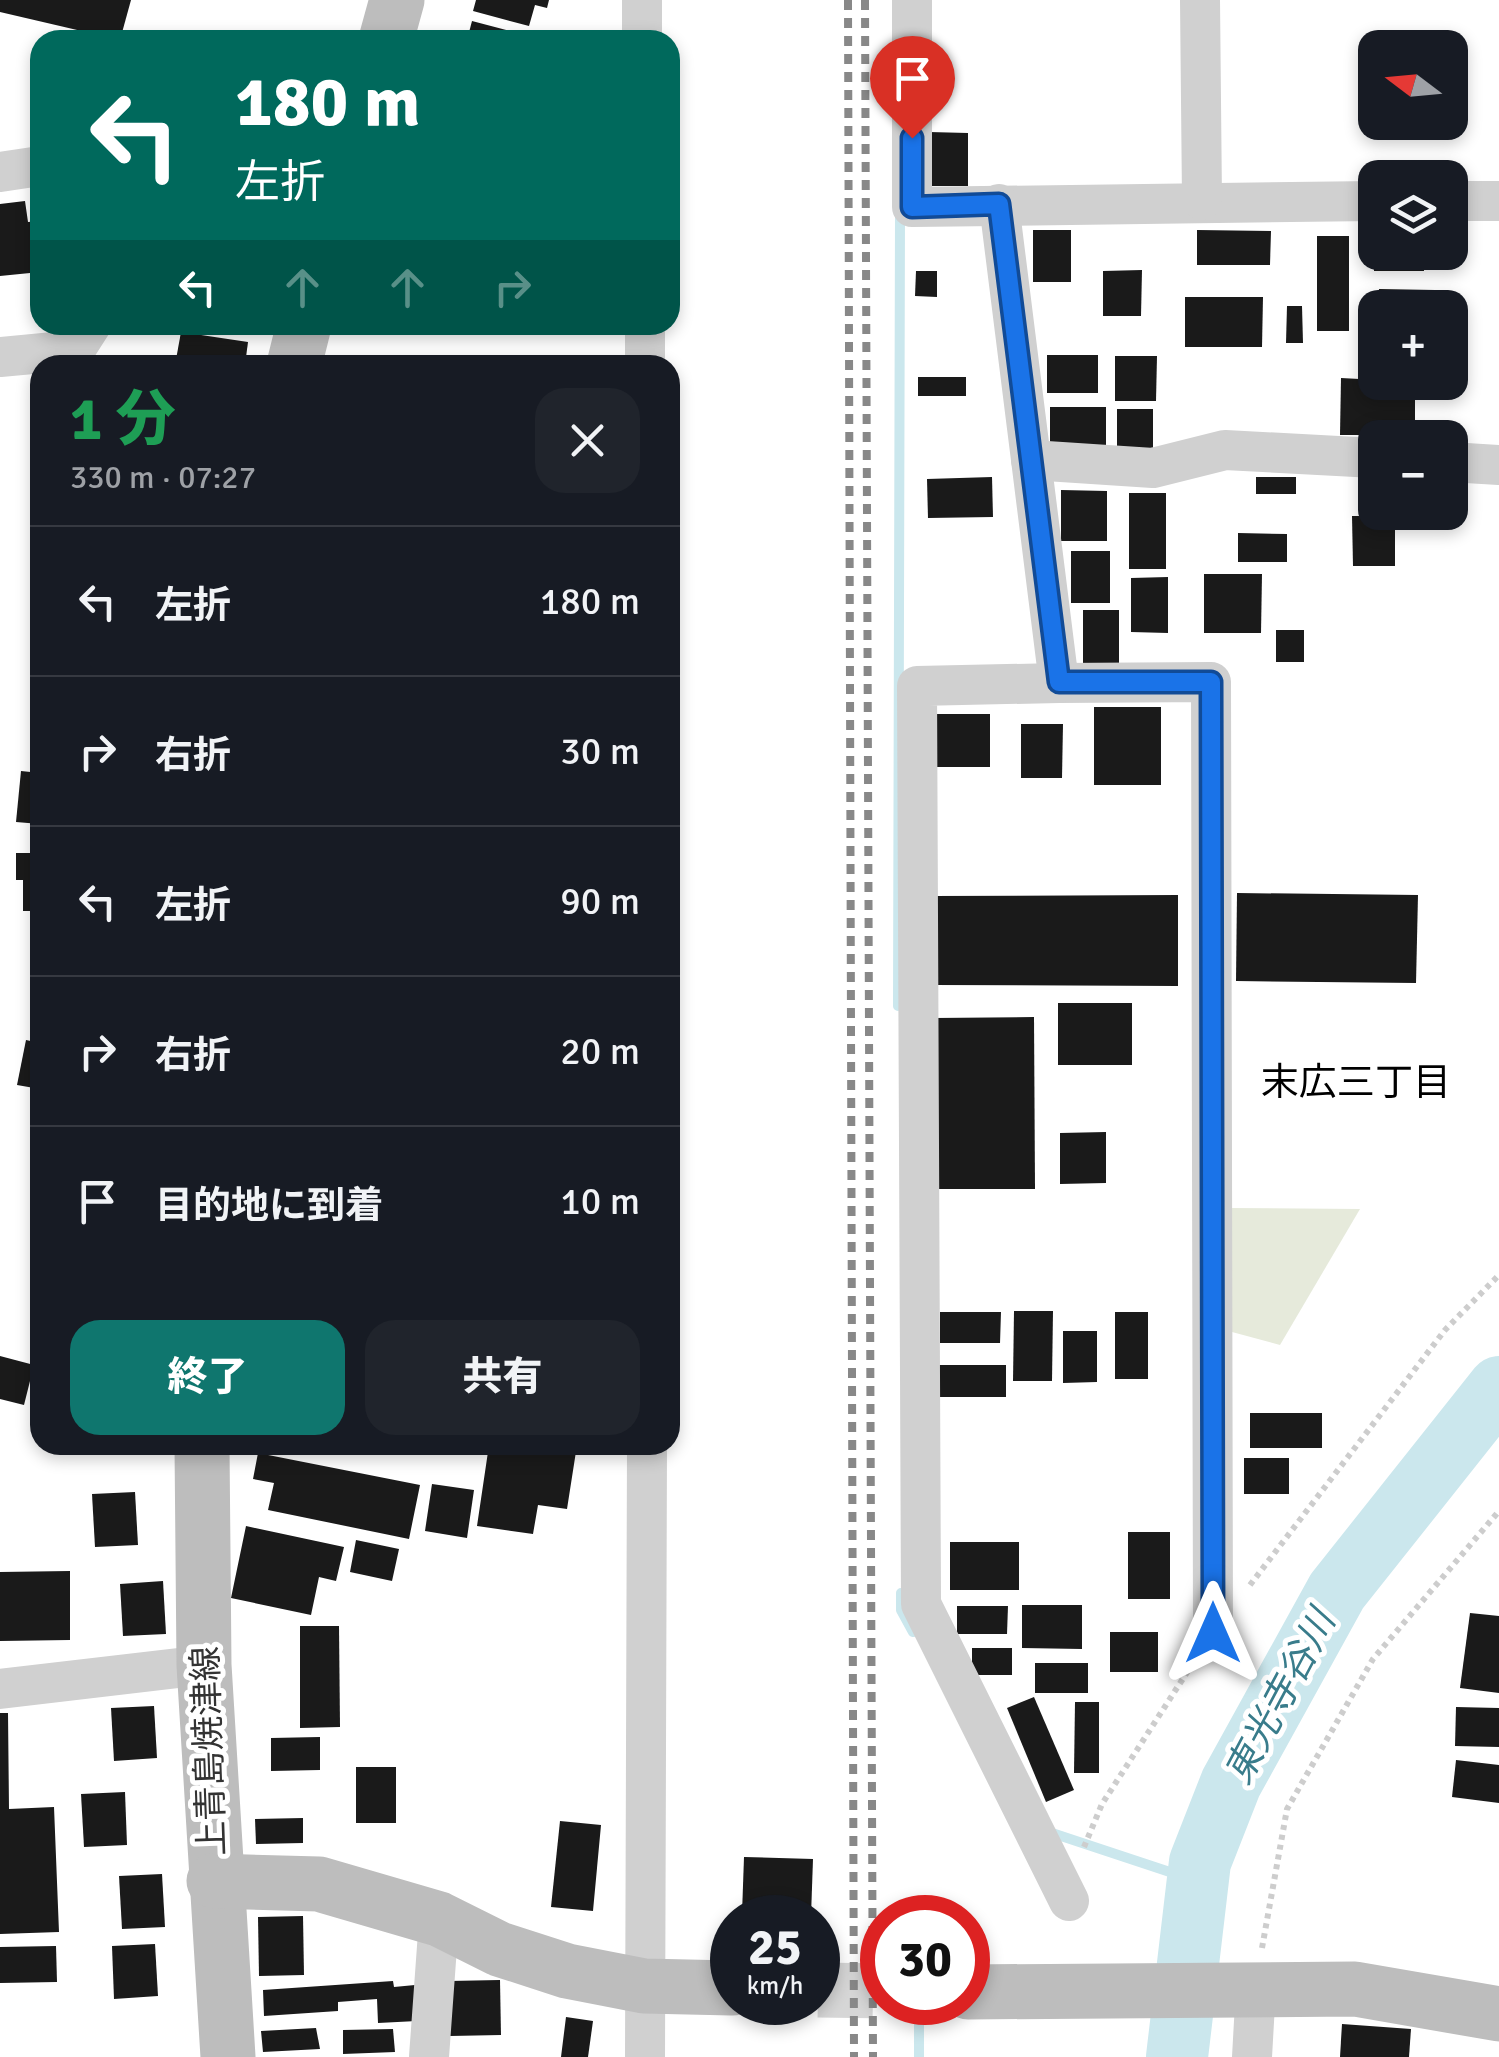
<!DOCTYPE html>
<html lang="ja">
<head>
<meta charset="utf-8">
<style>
  :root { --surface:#171b24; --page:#20242c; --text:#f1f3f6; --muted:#9ea1a6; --line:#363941; --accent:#0f766e }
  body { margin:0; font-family:Signika,"Noto Sans JP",sans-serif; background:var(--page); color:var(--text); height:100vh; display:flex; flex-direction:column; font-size:38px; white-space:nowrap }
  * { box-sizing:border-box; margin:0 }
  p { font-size:32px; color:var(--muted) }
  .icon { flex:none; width:55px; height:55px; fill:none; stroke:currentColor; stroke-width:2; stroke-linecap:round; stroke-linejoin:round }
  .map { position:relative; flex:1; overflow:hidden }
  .drawer { position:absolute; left:30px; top:355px; width:650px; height:1100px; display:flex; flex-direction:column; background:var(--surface); border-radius:30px; box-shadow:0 5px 15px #0003 }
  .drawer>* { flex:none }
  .banner { position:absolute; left:30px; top:30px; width:650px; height:305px; border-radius:30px; box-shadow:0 5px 15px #0003; background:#00695c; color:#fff; overflow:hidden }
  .needle { width:65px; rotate:286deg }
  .buttons { position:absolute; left:1358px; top:30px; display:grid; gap:20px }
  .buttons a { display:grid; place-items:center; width:110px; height:110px; border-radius:20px; background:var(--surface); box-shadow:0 5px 15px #0003; font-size:50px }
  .speed { position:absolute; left:710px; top:1895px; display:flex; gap:20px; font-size:50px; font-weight:700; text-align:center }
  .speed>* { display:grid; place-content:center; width:130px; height:130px; border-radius:50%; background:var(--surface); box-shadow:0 5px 15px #0003; line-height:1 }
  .speed small { font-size:25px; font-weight:400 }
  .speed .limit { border:15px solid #d22; background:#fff; color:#111 }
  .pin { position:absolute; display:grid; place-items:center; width:85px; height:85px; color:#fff; margin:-102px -42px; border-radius:50% 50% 50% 0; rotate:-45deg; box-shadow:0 0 10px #0007 }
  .pin .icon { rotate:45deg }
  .me { position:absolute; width:110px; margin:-55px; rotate:0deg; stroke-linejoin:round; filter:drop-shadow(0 0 8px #0008) }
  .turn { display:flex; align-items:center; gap:35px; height:210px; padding:0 40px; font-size:45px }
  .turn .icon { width:130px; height:130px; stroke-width:2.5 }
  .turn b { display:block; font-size:70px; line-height:85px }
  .lanes { display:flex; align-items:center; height:95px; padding:0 40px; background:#0003; justify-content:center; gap:50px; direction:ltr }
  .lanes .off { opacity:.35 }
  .round { display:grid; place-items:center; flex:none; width:105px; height:105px; border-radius:30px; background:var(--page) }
  .head { display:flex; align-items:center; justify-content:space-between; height:170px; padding:0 40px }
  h1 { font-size:60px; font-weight:800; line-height:75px; color:#1e9e55 }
  .button { display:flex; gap:20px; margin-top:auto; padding:20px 40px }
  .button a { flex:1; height:115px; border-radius:30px; background:var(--accent); color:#fff; font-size:40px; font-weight:800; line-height:115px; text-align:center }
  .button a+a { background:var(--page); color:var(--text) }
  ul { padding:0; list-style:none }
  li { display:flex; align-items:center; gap:30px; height:150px; padding:0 40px; border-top:2px solid var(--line) }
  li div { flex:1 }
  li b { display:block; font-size:38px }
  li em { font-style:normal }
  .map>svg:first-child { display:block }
</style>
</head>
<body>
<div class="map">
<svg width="1499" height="2057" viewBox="0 0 1499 2057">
  <rect width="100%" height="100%" fill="#fff"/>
  <polygon fill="#e6eadb" points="1230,1208 1360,1209 1280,1345 1232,1332"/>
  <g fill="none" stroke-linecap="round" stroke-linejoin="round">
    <g stroke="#cbe7ed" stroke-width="10">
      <polyline points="898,1006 900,213"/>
      <polyline points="901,1593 901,1610 913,1632"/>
      <polyline points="1046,1831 1197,1881"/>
      <polyline points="919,2057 919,2024"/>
    </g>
    <polyline stroke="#cbe7ed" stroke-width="62" points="1177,2057 1200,1862 1231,1783 1337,1591 1499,1387"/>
  </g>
  <g fill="#1a1a1a">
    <polygon points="0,0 131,0 120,40 0,12"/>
    <polygon points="476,0 549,0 547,8 535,5 529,26 473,11"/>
    <polygon points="472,21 540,39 540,40 467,40"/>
    <polygon points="929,132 968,133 968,186 929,186"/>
    <polygon points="25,201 28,222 40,221 40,272 0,276 0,204"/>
    <rect x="1033" y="230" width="38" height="52"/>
    <polygon points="1197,230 1271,231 1270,265 1197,265"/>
    <rect x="1317" y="236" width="32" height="95"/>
    <rect x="1374" y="252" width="50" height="19"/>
    <polygon points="1142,270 1141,316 1103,316 1103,271"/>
    <polygon points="916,271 937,271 937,297 915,296"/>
    <polygon points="1379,289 1435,290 1435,308 1378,308"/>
    <polygon points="1185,297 1263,297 1262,347 1185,347"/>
    <polygon points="1287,306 1302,306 1303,343 1286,343"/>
    <polygon points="181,332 248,342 245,365 175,365"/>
    <rect x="1047" y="355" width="51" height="38"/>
    <polygon points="1115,356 1157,356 1156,401 1115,401"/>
    <rect x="918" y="377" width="48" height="19"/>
    <polygon points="1341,378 1415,382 1415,435 1340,435"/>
    <rect x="1050" y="407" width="56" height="48"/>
    <rect x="1117" y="409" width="36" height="49"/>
    <polygon points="992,477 993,517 928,518 927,479"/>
    <rect x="1256" y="477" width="40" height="17"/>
    <polygon points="1061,490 1107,491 1107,541 1061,541"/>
    <rect x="1129" y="493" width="37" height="76"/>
    <polygon points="1352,516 1395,516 1395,566 1353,566"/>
    <polygon points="1238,533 1287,534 1287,562 1238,562"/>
    <rect x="1071" y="551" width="39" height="52"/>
    <polygon points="1204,574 1262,574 1261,633 1204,633"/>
    <polygon points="1168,577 1168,633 1131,632 1131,578"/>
    <rect x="1083" y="610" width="36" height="53"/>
    <rect x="1276" y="630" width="28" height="32"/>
    <rect x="1094" y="707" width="67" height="78"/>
    <rect x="936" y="714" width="54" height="53"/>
    <polygon points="1021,724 1063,724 1062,778 1021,778"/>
    <polygon points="21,771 40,773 40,824 16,822"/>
    <polygon points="16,853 40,853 40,911 23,911 23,880 16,880"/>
    <polygon points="1237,893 1418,895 1416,983 1236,981"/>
    <polygon points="1178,895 1178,986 933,985 933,896"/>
    <rect x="1058" y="1003" width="74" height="62"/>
    <polygon points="1034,1017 1035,1189 934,1189 934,1018"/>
    <polygon points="26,1040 40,1043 40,1089 17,1085"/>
    <polygon points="1106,1132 1106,1183 1060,1184 1060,1133"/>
    <polygon points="1014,1311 1053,1311 1052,1381 1013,1381"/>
    <polygon points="940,1312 1001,1312 1000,1343 940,1343"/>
    <rect x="1115" y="1312" width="33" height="67"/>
    <polygon points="1063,1331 1097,1331 1097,1382 1063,1383"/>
    <polygon points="0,1356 34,1365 24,1405 0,1399"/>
    <rect x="939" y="1365" width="67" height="32"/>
    <rect x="1250" y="1413" width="72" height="35"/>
    <polygon points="489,1445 577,1445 567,1509 538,1505 533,1534 477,1526"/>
    <polygon points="258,1453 420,1485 409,1539 268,1510 274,1483 253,1479"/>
    <rect x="1244" y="1458" width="45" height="36"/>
    <polygon points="432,1484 474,1490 467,1538 425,1531"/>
    <polygon points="135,1492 138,1545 95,1547 92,1494"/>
    <polygon points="246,1526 344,1547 336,1581 319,1577 311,1615 231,1598"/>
    <rect x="1128" y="1532" width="42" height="67"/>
    <polygon points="356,1540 399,1549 392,1581 350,1572"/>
    <rect x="950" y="1542" width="69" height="48"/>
    <polygon points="70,1571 70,1640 0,1641 0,1572"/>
    <polygon points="163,1581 166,1634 123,1636 120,1584"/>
    <polygon points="1022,1605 1082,1605 1082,1649 1022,1648"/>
    <polygon points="957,1606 1008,1606 1007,1634 957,1634"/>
    <polygon points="1470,1613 1499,1616 1499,1693 1460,1688"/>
    <polygon points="300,1626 339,1626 340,1727 300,1728"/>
    <rect x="1110" y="1632" width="48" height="40"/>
    <rect x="972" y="1648" width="40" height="27"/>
    <rect x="1035" y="1663" width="53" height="30"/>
    <polygon points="1034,1697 1074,1790 1046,1802 1007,1708"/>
    <polygon points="1075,1702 1099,1702 1099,1773 1074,1773"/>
    <polygon points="154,1706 157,1758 114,1761 111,1708"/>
    <polygon points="1456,1707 1499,1708 1499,1747 1455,1746"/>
    <polygon points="0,1713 8,1713 9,1809 54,1807 59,1932 0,1934"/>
    <polygon points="320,1737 320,1770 271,1771 271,1738"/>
    <polygon points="1456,1760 1499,1765 1499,1803 1452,1797"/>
    <rect x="356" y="1767" width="40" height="56"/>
    <polygon points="125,1792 127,1845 84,1847 81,1794"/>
    <polygon points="303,1818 303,1843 256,1844 255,1819"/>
    <polygon points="560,1821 601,1825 593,1911 551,1907"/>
    <polygon points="744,1857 813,1859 811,1916 742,1914"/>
    <polygon points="162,1874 165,1927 122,1929 119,1876"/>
    <polygon points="303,1916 304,1975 259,1976 258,1917"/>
    <polygon points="155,1944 158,1996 114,1999 112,1946"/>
    <polygon points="56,1946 57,1982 0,1983 0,1947"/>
    <polygon points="500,1980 501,2035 450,2036 449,1981"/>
    <polygon points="393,1981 394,1987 415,1985 417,2021 378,2023 377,1999 338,2002 338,2011 264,2016 263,1990"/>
    <polygon points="566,2017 593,2021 588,2057 561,2057"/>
    <polygon points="1342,2024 1411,2029 1409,2057 1340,2057"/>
    <polygon points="316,2028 320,2049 263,2052 261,2031"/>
    <polygon points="393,2029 395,2052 343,2054 343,2030"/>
  </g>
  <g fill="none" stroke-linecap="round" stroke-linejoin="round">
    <polyline stroke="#d6d6d6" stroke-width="55" stroke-dasharray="55 28" stroke-linecap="butt" points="818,1990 882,1991"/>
    <g stroke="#cdcdcd" stroke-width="6" stroke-dasharray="5 5" stroke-linecap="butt">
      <polyline points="1250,1585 1445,1330 1499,1275"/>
      <polyline points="1084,1847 1102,1804 1195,1660"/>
      <polyline points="1262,1948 1287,1809 1373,1659 1499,1511"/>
    </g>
    <g stroke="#d0d0d0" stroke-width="40">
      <polyline points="642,0 642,40"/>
      <polyline points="912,0 912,207 1375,201"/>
      <polyline points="1200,0 1202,200"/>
      <polyline points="0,172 40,166"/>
      <polyline points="1450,201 1499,201"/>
      <polyline points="999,204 1059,683 1211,682 1213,1633"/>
      <polyline points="645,325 645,365"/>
      <polyline points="0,357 75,350 91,325"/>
      <polyline points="1031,460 1153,468 1225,450 1375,458"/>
      <polyline points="1450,462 1499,465"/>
      <polyline points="1059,683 917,686 921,1604 1069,1901"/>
      <polyline points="0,1689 204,1665"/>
      <polyline points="429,2057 439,1919"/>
      <polyline points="645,2057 647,1445"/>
      <polyline points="1252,2057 1256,1986"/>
    </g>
    <g stroke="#bdbdbd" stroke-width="55">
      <polyline points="386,40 397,0"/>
      <polyline points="294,365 304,325"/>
      <polyline points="202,1445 204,1665 228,2057"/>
      <polyline points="214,1881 319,1884 439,1919 499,1949 567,1971 644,1986 732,1988"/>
      <polyline points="968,1992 1355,1989 1499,2014"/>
    </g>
    <g stroke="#888" stroke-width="8" stroke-dasharray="10 8" stroke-linecap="butt">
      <polyline points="848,0 854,2057"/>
      <polyline points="865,0 873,2057"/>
    </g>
  </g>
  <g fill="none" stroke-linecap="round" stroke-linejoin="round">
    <defs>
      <polyline id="route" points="912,138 912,207 999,204 1059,682 1211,682 1213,1633"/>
    </defs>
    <use href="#route" stroke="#114b97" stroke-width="25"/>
    <use href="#route" stroke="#1a73e8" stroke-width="18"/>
  </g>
  <g text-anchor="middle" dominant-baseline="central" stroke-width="10" stroke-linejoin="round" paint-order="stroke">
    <g font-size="35" fill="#333" stroke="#fff">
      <text transform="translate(209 1751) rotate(-92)">上青島焼津線</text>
    </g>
    <g font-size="38" fill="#000" stroke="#fff">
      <text x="1356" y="1082">末広三丁目</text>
    </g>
    <g font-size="38" font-style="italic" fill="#397c8b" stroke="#fff">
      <text transform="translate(1280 1697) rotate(-62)">東光寺谷川</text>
    </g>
  </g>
</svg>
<div class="buttons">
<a><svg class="needle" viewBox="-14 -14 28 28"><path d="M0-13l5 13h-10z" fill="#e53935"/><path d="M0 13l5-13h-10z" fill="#9ea1a6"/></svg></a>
<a><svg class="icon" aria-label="layers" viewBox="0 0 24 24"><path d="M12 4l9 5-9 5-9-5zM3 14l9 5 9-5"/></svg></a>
<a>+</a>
<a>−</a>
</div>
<div class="speed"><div>25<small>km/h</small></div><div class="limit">30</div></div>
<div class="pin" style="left:912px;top:138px;background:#d93025"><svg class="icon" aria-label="arrive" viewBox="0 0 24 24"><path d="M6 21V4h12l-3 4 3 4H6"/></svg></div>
<svg class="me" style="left:1213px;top:1633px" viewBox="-20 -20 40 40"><path d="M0-17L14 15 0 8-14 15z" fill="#1a73e8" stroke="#fff" stroke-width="4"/></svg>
<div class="banner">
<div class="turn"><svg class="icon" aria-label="left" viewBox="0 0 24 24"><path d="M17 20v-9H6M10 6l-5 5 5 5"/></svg><div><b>180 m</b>左折</div></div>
<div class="lanes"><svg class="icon" aria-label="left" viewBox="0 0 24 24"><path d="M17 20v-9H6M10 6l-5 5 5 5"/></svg><svg class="icon off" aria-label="ahead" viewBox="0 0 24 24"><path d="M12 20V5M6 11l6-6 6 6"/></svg><svg class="icon off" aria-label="ahead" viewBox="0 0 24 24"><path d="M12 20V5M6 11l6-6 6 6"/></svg><svg class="icon off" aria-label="right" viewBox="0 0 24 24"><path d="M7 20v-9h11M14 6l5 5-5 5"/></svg></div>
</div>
<section class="drawer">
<div class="head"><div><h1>1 分</h1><p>330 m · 07:27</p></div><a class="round"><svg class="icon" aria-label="close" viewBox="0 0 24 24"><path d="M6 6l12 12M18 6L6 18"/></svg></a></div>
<ul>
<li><svg class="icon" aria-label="left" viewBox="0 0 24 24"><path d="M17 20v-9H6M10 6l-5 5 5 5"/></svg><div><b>左折</b></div><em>180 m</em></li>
<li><svg class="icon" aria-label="right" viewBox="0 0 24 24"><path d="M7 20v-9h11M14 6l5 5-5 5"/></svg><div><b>右折</b></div><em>30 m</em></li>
<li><svg class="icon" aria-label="left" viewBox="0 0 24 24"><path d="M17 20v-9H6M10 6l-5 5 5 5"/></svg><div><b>左折</b></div><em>90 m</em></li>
<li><svg class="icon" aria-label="right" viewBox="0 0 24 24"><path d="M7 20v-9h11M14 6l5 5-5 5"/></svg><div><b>右折</b></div><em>20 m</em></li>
<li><svg class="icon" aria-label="arrive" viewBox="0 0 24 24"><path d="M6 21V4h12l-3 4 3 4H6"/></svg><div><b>目的地に到着</b></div><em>10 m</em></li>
</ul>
<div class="button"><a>終了</a><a>共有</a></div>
</section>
</div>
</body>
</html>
